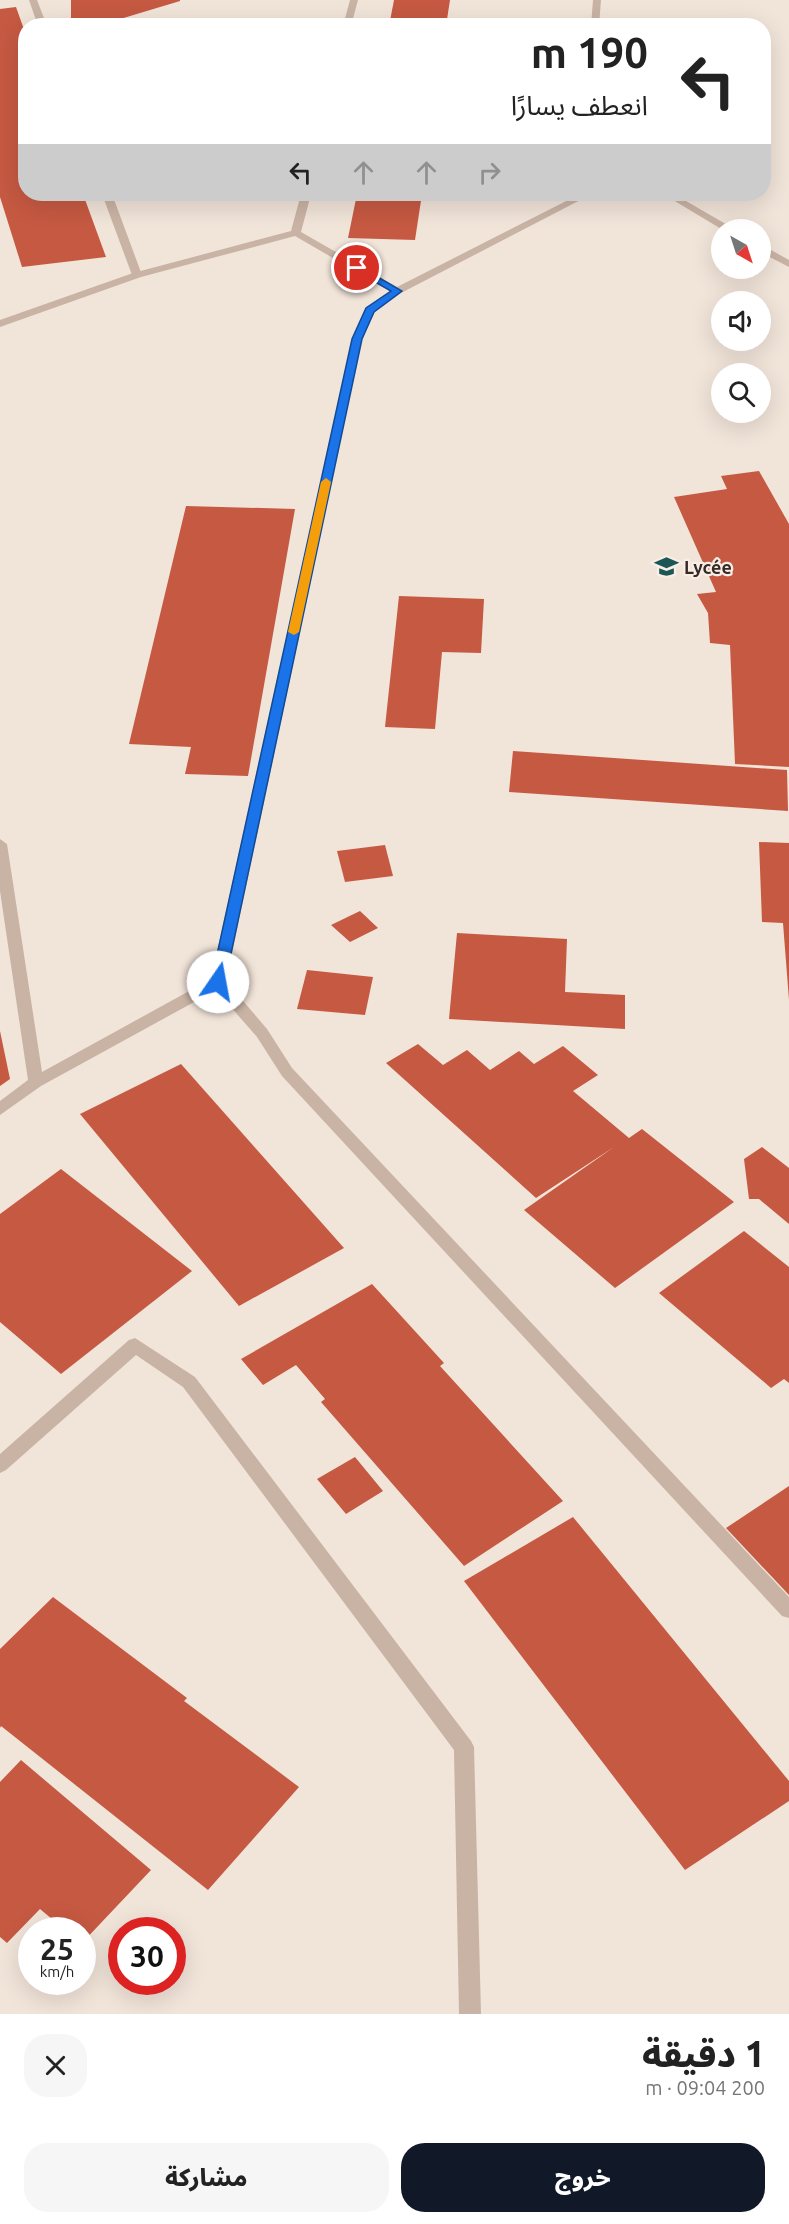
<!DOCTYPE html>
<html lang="ar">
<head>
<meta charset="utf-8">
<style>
  :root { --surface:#fff; --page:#f6f6f6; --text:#222; --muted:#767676; --accent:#111827 }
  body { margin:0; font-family:Ubuntu,"Noto Sans Arabic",sans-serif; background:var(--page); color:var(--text); direction:rtl; height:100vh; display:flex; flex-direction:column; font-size:22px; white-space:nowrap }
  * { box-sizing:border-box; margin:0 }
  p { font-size:20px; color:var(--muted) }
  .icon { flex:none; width:33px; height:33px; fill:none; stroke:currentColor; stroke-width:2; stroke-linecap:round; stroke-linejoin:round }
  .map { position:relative; height:2014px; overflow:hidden; direction:ltr }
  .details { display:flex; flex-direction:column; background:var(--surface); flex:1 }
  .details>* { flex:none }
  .guide { position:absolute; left:18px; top:18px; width:753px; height:183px; border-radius:24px; box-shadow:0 6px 24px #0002; direction:rtl; background:#fff; color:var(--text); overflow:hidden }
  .needle { width:39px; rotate:141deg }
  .controls { position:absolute; left:711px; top:219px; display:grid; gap:12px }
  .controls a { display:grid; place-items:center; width:60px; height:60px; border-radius:50%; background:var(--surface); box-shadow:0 6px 24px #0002; font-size:30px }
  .speed { position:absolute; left:18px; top:1917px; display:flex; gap:12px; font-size:30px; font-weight:700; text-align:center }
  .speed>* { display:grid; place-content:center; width:78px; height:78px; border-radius:50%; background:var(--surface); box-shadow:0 6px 24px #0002; line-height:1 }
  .speed small { font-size:15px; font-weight:400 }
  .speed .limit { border:9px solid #d22; background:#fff; color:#111 }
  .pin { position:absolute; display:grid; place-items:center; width:51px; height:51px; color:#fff; margin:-26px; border:3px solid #fff; border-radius:50%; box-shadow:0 2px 6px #0007 }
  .me { position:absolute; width:66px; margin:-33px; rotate:12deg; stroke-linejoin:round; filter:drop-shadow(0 0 4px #0008) }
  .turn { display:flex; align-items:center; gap:21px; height:126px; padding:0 24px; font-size:27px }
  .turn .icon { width:78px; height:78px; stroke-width:2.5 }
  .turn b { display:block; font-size:42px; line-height:51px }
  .lanes { display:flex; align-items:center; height:57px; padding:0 24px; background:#0003; justify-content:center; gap:30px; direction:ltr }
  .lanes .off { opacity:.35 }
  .round { display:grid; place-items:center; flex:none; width:63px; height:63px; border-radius:24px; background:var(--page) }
  .summary { display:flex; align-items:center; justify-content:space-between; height:102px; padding:0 24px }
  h1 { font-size:36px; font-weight:800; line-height:45px }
  .primary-button { display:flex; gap:12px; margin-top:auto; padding:12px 24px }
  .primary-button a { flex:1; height:69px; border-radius:24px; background:var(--accent); color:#fff; font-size:24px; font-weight:800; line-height:69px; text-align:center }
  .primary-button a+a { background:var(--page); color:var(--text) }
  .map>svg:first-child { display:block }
</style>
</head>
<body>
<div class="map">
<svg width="789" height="2014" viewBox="0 0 789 2014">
  <rect width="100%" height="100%" fill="#f1e4d9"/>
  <g fill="#c65942">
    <polygon points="71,0 180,0 180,1 97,26 87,26 71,23"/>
    <polygon points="394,0 450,0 446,26 389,26"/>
    <polygon points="16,7 26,35 26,194 83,194 106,257 22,267 0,197 0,9"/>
    <polygon points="357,194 422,194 415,240 348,238"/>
    <polygon points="759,471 789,524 789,767 735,764 730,645 710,643 708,613 697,594 716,592 674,497 727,489 721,476"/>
    <polygon points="186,506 295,509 248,776 185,774 191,747 129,744"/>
    <polygon points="399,596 484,599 481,653 442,652 435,729 385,727"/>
    <polygon points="513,751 787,770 788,811 509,792"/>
    <polygon points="759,842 789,843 789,1000 783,923 762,922"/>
    <polygon points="385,845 393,876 345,882 337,851"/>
    <polygon points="360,911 378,928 350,942 331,925"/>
    <polygon points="457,933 567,939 565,992 625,995 625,1029 449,1019"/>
    <polygon points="307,970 373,977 365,1015 297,1009"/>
    <polygon points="0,1031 10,1079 0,1086"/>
    <polygon points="418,1044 443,1065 467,1050 490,1070 519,1051 534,1064 563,1046 598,1075 573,1091 629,1138 642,1129 734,1202 615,1288 524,1210 614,1147 536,1198 386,1063"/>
    <polygon points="181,1064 344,1248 239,1306 80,1114"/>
    <polygon points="762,1147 789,1168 789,1224 759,1199 749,1199 744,1159"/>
    <polygon points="61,1169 192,1271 61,1374 0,1322 0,1214"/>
    <polygon points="744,1231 789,1267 789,1383 784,1379 771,1388 659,1293"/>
    <polygon points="372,1284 444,1363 440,1366 563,1501 464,1566 321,1402 325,1399 296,1365 263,1385 241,1359"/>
    <polygon points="355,1457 383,1491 346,1514 317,1479"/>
    <polygon points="789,1486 789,1595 726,1528"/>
    <polygon points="573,1517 789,1781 789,1801 685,1870 464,1581"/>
    <polygon points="53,1597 187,1698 184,1701 299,1787 208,1890 1,1726 0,1728 0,1649"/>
    <polygon points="21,1760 151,1870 82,1943 82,1930 65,1930 40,1909 7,1943 0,1937 0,1782"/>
  </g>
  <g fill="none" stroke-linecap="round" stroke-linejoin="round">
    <g fill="#c9b3a5" fill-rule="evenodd">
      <polygon points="29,0 37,0 47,26 38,26"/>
      <polygon points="102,194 112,194 142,275 141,277 132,275"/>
    </g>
    <g fill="#c9b3a5" fill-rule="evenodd">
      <polygon points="350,0 358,0 351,26 343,26"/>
      <polygon points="593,0 601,0 599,26 591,26"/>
      <polygon points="301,194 311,194 301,232 397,287 580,194 592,194 401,293 375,312 362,339 226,981 267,1029 292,1068 789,1597 789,1618 782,1616 282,1076 257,1037 216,990 41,1086 0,1115 0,1101 28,1080 0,891 0,839 7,844 42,1072 211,979 352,339 366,308 390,291 295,236 141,277 0,327 0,320 133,273 291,231"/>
      <polygon points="663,194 674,194 736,230 723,230"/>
      <polygon points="760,244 789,260 789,267 760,252"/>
      <polygon points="135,1338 195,1377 471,1741 474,1747 481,2014 459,2014 454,1750 183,1387 136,1355 6,1470 0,1473 0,1454 129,1340"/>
    </g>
  </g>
  <polygon fill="#1a73e8" stroke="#114b97" stroke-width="1.5" points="357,265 402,291 374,312 362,339 225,982 218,986 211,982 352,339 366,308 391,291 354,270 352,268"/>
  <polygon fill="#f59e0b" points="326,478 331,482 299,632 294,635 288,632 321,482"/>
  <defs>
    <symbol id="school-bare" viewBox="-9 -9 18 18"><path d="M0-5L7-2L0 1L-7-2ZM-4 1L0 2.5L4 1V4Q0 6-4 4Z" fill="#1c5655" stroke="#f9eee5" stroke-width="2.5" paint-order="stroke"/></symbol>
  </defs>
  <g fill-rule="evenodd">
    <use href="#school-bare" x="650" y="550" width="33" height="33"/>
  </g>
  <g text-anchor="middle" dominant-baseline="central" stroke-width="4.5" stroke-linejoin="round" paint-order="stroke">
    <g font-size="18" font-weight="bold" fill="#352a26" stroke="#f9eee5" text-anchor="start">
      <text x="684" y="567">Lycée</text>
    </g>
  </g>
</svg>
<div class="controls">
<a><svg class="needle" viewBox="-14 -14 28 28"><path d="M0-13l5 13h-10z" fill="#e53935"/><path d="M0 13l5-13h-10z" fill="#767676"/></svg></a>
<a><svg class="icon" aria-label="sound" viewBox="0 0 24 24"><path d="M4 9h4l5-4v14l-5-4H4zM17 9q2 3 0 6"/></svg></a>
<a><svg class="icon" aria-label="search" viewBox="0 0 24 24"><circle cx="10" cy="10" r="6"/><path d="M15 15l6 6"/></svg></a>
</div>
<div class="speed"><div>25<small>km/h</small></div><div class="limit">30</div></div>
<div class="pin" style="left:357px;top:268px;background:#d93025"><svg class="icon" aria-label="arrive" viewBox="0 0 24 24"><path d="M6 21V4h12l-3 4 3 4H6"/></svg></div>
<svg class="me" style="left:218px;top:982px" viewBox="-20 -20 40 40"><circle r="19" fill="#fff"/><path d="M0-13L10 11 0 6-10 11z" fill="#1a73e8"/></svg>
<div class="guide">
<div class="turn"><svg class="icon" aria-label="left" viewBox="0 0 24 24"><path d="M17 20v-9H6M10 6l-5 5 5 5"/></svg><div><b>190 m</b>انعطف يسارًا</div></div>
<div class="lanes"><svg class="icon" aria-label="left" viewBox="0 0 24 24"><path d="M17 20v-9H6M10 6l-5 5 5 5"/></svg><svg class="icon off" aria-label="ahead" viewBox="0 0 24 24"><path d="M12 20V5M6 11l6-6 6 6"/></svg><svg class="icon off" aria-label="ahead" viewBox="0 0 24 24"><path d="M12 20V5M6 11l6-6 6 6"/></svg><svg class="icon off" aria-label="right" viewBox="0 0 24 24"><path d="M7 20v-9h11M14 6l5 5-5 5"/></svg></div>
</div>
</div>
<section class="details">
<div class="summary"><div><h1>1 دقيقة</h1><p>200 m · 09:04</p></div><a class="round"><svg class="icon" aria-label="close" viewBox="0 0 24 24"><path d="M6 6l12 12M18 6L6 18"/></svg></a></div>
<div class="primary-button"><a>خروج</a><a>مشاركة</a></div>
</section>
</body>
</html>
